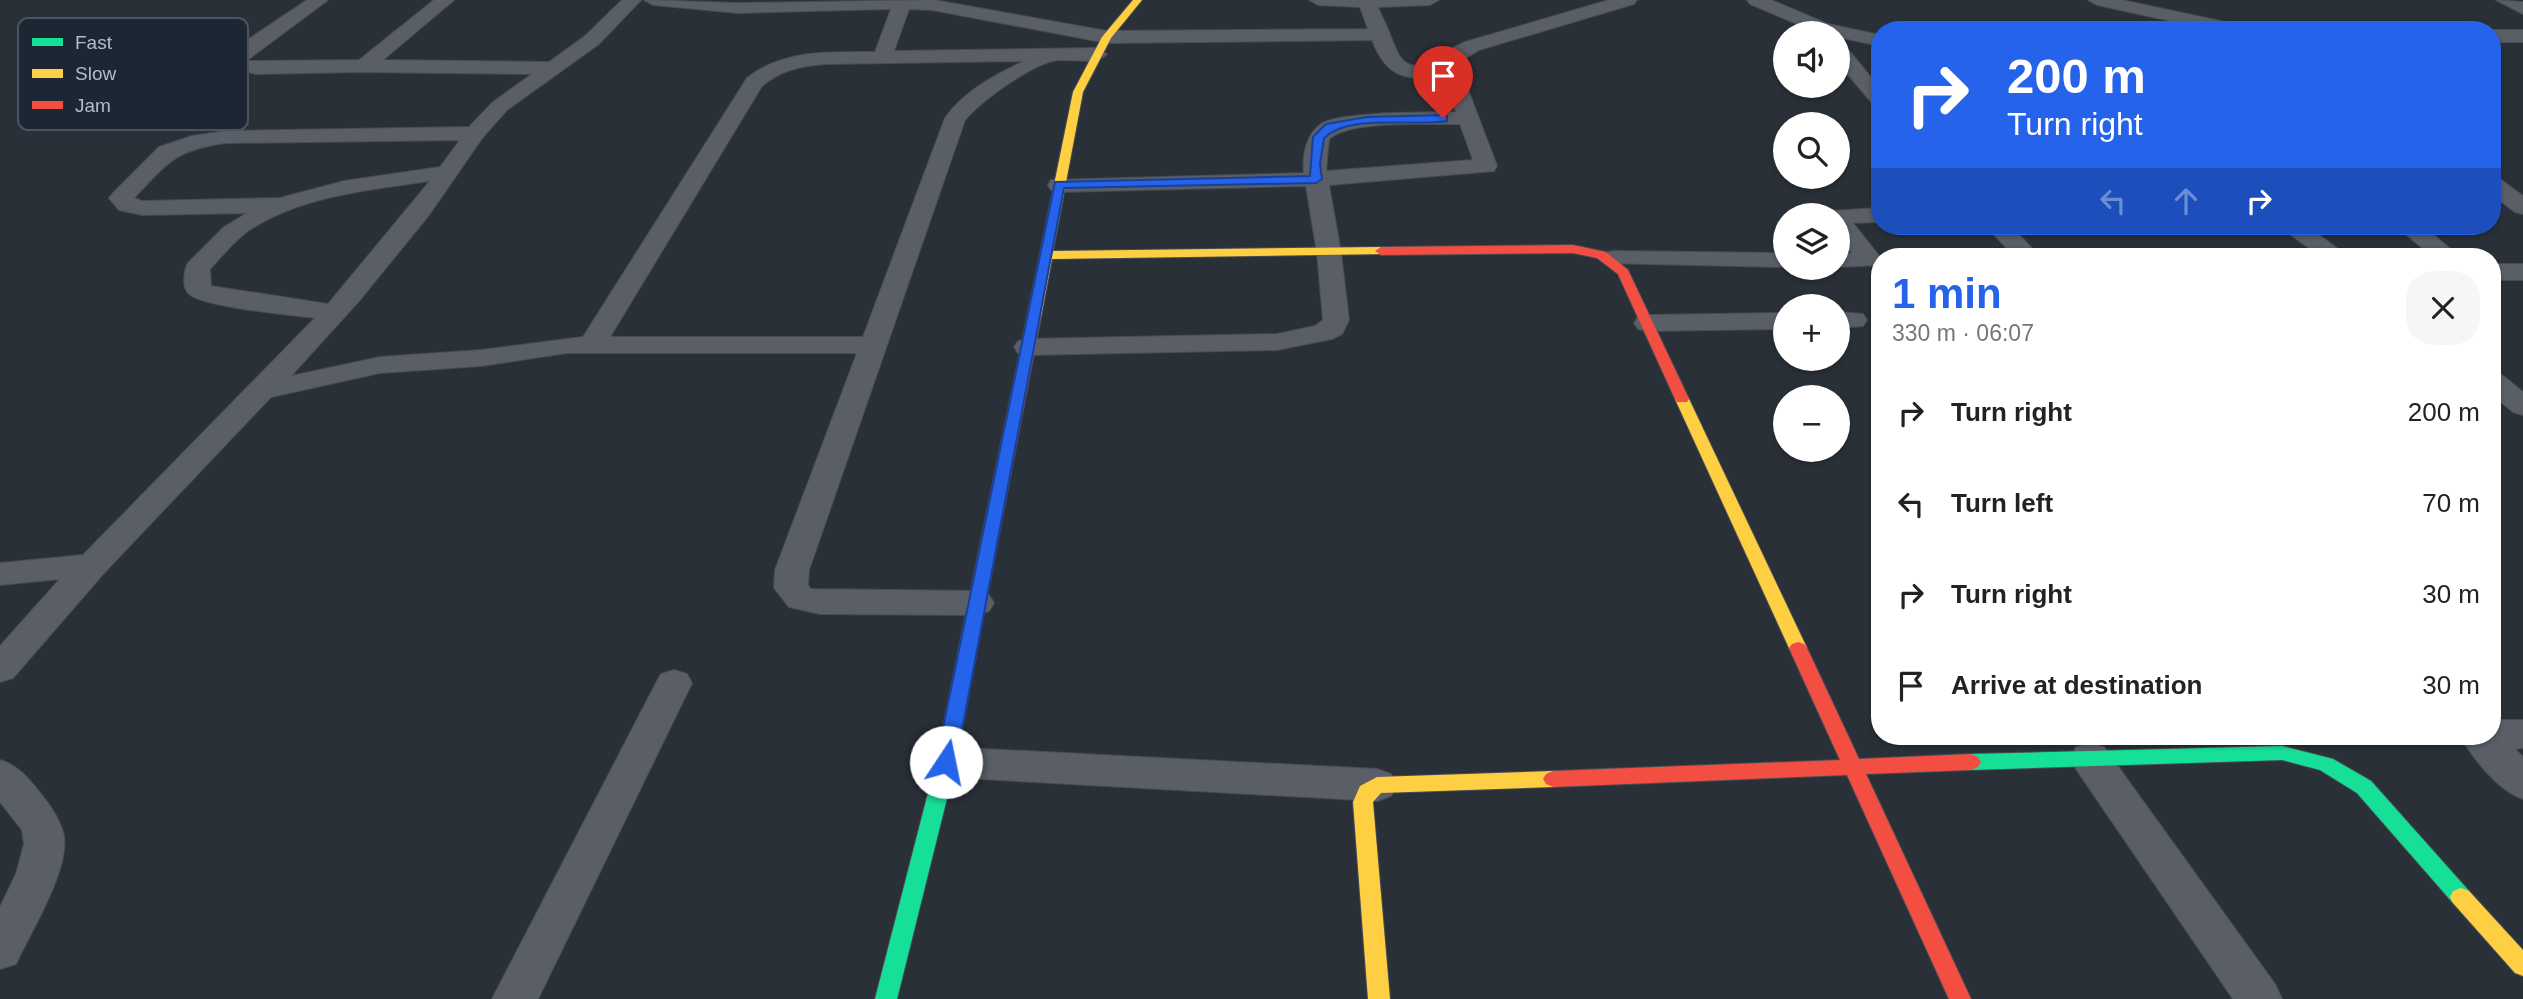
<!DOCTYPE html>
<html lang="en">
<head>
<meta charset="utf-8">
<style>
  :root { --surface:#fff; --page:#f6f6f6; --text:#222; --muted:#767676; --accent:#2563eb }
  body { margin:0; font-family:Helvetica,sans-serif; background:var(--page); color:var(--text); height:100vh; display:flex; flex-direction:column; font-size:26px; white-space:nowrap }
  * { box-sizing:border-box; margin:0 }
  p { font-size:23px; color:var(--muted) }
  .icon { flex:none; width:38px; height:38px; fill:none; stroke:currentColor; stroke-width:2; stroke-linecap:round; stroke-linejoin:round }
  .map { position:relative; flex:1; overflow:hidden }
  .side { position:absolute; left:1871px; top:248px; width:630px; height:497px; display:flex; flex-direction:column; background:var(--surface); border-radius:28px; box-shadow:0 2px 5px #0004 }
  .side>* { flex:none }
  .top-card { position:absolute; left:1871px; top:21px; width:630px; height:214px; border-radius:28px; box-shadow:0 2px 5px #0004; background:#2563eb; color:#fff; overflow:hidden }
  .controls { position:absolute; left:1773px; top:21px; display:grid; gap:14px }
  .controls a { display:grid; place-items:center; width:77px; height:77px; border-radius:50%; background:var(--surface); box-shadow:0 2px 5px #0004; font-size:35px }
  .pin { position:absolute; display:grid; place-items:center; width:60px; height:60px; color:#fff; margin:-72px -30px; border-radius:50% 50% 50% 0; rotate:-45deg; box-shadow:0 0 7px #0007 }
  .pin .icon { rotate:45deg }
  .me { position:absolute; width:77px; margin:-38px; rotate:11deg; stroke-linejoin:round; filter:drop-shadow(0 0 5px #0008) }
  .turn { display:flex; align-items:center; gap:24px; height:147px; padding:0 21px; font-size:32px }
  .turn .icon { width:91px; height:91px; stroke-width:2.5 }
  .turn b { display:block; font-size:49px; line-height:60px }
  .lanes { display:flex; align-items:center; height:66px; padding:0 21px; background:#0003; justify-content:center; gap:35px; direction:ltr }
  .lanes .off { opacity:.35 }
  .round { display:grid; place-items:center; flex:none; width:74px; height:74px; border-radius:28px; background:var(--page) }
  .headline { display:flex; align-items:center; justify-content:space-between; height:119px; padding:0 21px }
  h1 { font-size:42px; font-weight:700; line-height:52px; color:var(--accent) }
  ul { padding:0; list-style:none }
  li { display:flex; align-items:center; gap:21px; height:91px; padding:0 21px }
  li div { flex:1 }
  li b { display:block; font-size:26px }
  li em { font-style:normal }
  .map>svg:first-child { display:block }
</style>
</head>
<body>
<div class="map">
<svg width="2523" height="999" viewBox="0 0 2523 999">
  <rect width="100%" height="100%" fill="#2a3038"/>
  <g fill="none" stroke-linecap="round" stroke-linejoin="round">
    <defs>
      <g id="street">
        <path d="M307,0H328L246,61L359,60L434,0H454L383,60L549,62L585,36L622,0H641L599,44L507,110L483,137L429,215L359,301L291,376L380,357L481,350L583,337L747,78C783,49 831,52 875,52L891,9L738,13L653,5L644,0L738,3L934,0L1107,31L1368,29L1360,7L1318,5L1309,0H1439L1430,5L1378,7C1381,15 1386,24 1389,32C1402,64 1401,68 1440,66L1438,62L1448,50L1465,42L1609,0H1637L1634,4L1479,50L1458,63L1497,166L1494,171L1329,185L1341,253L1349,320L1342,334L1332,339L1277,350L1028,355L1018,353L1014,347L1018,341L1028,339L1277,334L1315,326L1323,320L1317,253L1306,186L1059,192L1051,190L1048,185L1051,180L1304,173C1302,156 1306,134 1321,124C1340,111 1429,113 1456,112L1444,78C1405,79 1387,79 1372,40L1107,43L932,10L909,9L894,51L1097,48L1107,54C1097,65 1072,59 1058,60C1033,63 982,100 965,120L809,570L808,585L811,589L977,591L989,595L994,603L989,611L977,615L820,614L789,607L774,588L775,570L857,353H567L481,366L380,373L271,397L104,573L13,678L0,682V646L60,579L0,585V563L83,555L315,318C293,315 199,307 188,293C182,287 184,269 188,263L224,227L247,213L142,215L119,210L109,198L113,193L159,147L192,136L225,131L469,127L493,102L532,74L361,72L256,74L228,67L225,63L234,49ZM1024,61C995,75 964,91 945,118L863,337H610L762,86C781,70 801,66 826,64ZM1460,124L1473,160L1326,171L1329,139C1351,119 1430,125 1460,124ZM460,140L440,167L344,181L280,198L142,201L134,198C169,162 173,151 225,143ZM430,181L328,304L211,286L210,269C222,256 233,242 248,231C300,196 369,190 430,181Z"/>
        <polygon points="1747,0 1771,0 1828,24 1880,35 1880,46 1838,37 1838,33 1816,32 1750,4"/>
        <polygon points="2088,0 2122,0 2239,25 2248,30 2212,30 2097,5"/>
        <polygon points="2496,0 2523,2 2523,14"/>
        <rect x="2492" y="30" width="31" height="12"/>
        <polygon points="1838,44 1845,46 1880,88 1880,106 1873,104 1838,63"/>
        <polygon points="2492,177 2500,179 2523,196 2523,214 2515,212 2492,195"/>
        <polygon points="1880,208 1880,222 1853,223 1880,257 1879,265 1838,267 1838,253 1852,253 1838,234 1838,215 1827,215 1830,211"/>
        <polygon points="1986,226 2011,226 2040,257 2015,257"/>
        <polygon points="2279,226 2307,226 2349,257 2321,257"/>
        <polygon points="2396,226 2423,226 2460,257 2433,257"/>
        <polygon points="1613,251 1785,253 1785,267 1604,263 1601,258 1604,253"/>
        <rect x="2492" y="264" width="31" height="16"/>
        <polygon points="1838,312 1863,314 1867,320 1863,326 1838,328"/>
        <polygon points="1785,313 1785,329 1647,331 1638,329 1634,323 1638,317 1647,315"/>
        <polygon points="2492,373 2502,375 2523,392 2523,415 2513,412 2492,395"/>
        <polygon points="674,670 687,674 692,683 538,999 492,999 656,683 661,674"/>
        <path d="M2492,720H2523V748L2515,749L2523,757V799C2499,791 2473,759 2461,737H2492Z"/>
        <polygon points="2090,743 2104,747 2275,984 2282,999 2233,999 2076,769 2071,758 2076,747"/>
        <polygon points="946,747 1377,769 1391,774 1397,785 1391,796 1377,801 946,777 932,773 927,762 932,751"/>
        <path d="M0,760C18,765 29,779 41,794C50,805 59,818 63,832C73,865 30,933 16,964L0,969V907L16,874L24,844L22,830L0,802Z"/>
      </g>
      <g id="fast">
        <polygon points="974,612 980,614 983,618 956,762 897,999 875,999 936,762 965,618 968,614"/>
        <polygon points="2282,746 2333,759 2371,781 2469,891 2472,897 2469,903 2461,906 2453,903 2357,793 2320,770 2282,760 1971,770 1964,767 1961,762 1964,757 1971,754"/>
      </g>
      <g id="slow">
        <polygon points="1133,0 1142,0 1111,38 1083,92 1053,251 1381,247 1387,251 1385,254 1052,259 1041,317 1034,321 1029,320 1027,317 1073,92 1102,37"/>
        <polygon points="1682,395 1689,399 1807,648 1804,652 1792,652 1789,648 1675,399"/>
        <polygon points="1553,771 1560,774 1563,779 1560,784 1553,787 1381,793 1373,802 1390,999 1368,999 1353,802 1360,786 1377,777"/>
        <polygon points="2461,888 2469,891 2523,950 2523,976 2515,973 2453,903 2450,897 2453,891"/>
      </g>
      <g id="jam">
        <polygon points="1573,245 1606,252 1628,270 1689,399 1687,402 1677,402 1675,399 1618,274 1597,258 1573,253 1381,255 1375,251 1381,247"/>
        <polygon points="1034,313 1041,317 983,618 980,622 968,622 965,618 1027,317"/>
        <polygon points="1798,642 1804,644 1807,648 1859,759 1971,754 1978,757 1981,762 1978,767 1971,770 1866,774 1971,999 1949,999 1847,775 1553,787 1546,784 1543,779 1546,774 1553,771 1840,760 1789,648 1792,644"/>
      </g>
    </defs>
    <use href="#street" stroke="#484c53" stroke-width="2"/>
    <use href="#fast" stroke="#484c53" stroke-width="2"/>
    <use href="#slow" stroke="#484c53" stroke-width="2"/>
    <use href="#jam" stroke="#484c53" stroke-width="2"/>
    <use href="#street" fill="#5a5e66" fill-rule="evenodd"/>
    <use href="#fast" fill="#16e098" fill-rule="evenodd"/>
    <use href="#slow" fill="#ffcf43" fill-rule="evenodd"/>
    <use href="#jam" fill="#f24e42" fill-rule="evenodd"/>
  </g>
  <path fill="#2563eb" stroke="#184099" stroke-width="2" d="M1443,115L1447,116V121C1411,127 1352,113 1324,138L1320,164L1322,179L1316,183L1064,188L956,762L953,767L946,769L939,767L936,762L1055,182L1310,176L1313,137L1326,124L1367,117Z"/>
  <rect x="18" y="18" width="230" height="112" rx="10" fill="#1d2633" stroke="#4a5360" stroke-width="2"/>
  <rect x="32" y="38" width="31" height="8" fill="#16e098"/>
  <rect x="32" y="69" width="31" height="9" fill="#ffcf43"/>
  <rect x="32" y="101" width="31" height="8" fill="#f24e42"/>
  <g font-size="19" fill="#b4bcc9">
    <text x="75" y="49">Fast</text>
    <text x="75" y="80">Slow</text>
    <text x="75" y="112">Jam</text>
  </g>
</svg>
<div class="controls">
<a><svg class="icon" aria-label="sound" viewBox="0 0 24 24"><path d="M4 9h4l5-4v14l-5-4H4zM17 9q2 3 0 6"/></svg></a>
<a><svg class="icon" aria-label="search" viewBox="0 0 24 24"><circle cx="10" cy="10" r="6"/><path d="M15 15l6 6"/></svg></a>
<a><svg class="icon" aria-label="layers" viewBox="0 0 24 24"><path d="M12 4l9 5-9 5-9-5zM3 14l9 5 9-5"/></svg></a>
<a>+</a>
<a>−</a>
</div>
<div class="pin" style="left:1443px;top:118px;background:#d93025"><svg class="icon" aria-label="arrive" viewBox="0 0 24 24"><path d="M6 21V4h12l-3 4 3 4H6"/></svg></div>
<svg class="me" style="left:946px;top:762px" viewBox="-20 -20 40 40"><circle r="19" fill="#fff"/><path d="M0-13L10 11 0 6-10 11z" fill="#2563eb"/></svg>
<div class="top-card">
<div class="turn"><svg class="icon" aria-label="right" viewBox="0 0 24 24"><path d="M7 20v-9h11M14 6l5 5-5 5"/></svg><div><b>200 m</b>Turn right</div></div>
<div class="lanes"><svg class="icon off" aria-label="left" viewBox="0 0 24 24"><path d="M17 20v-9H6M10 6l-5 5 5 5"/></svg><svg class="icon off" aria-label="ahead" viewBox="0 0 24 24"><path d="M12 20V5M6 11l6-6 6 6"/></svg><svg class="icon" aria-label="right" viewBox="0 0 24 24"><path d="M7 20v-9h11M14 6l5 5-5 5"/></svg></div>
</div>
<section class="side">
<div class="headline"><div><h1>1 min</h1><p>330 m · 06:07</p></div><a class="round"><svg class="icon" aria-label="close" viewBox="0 0 24 24"><path d="M6 6l12 12M18 6L6 18"/></svg></a></div>
<ul>
<li><svg class="icon" aria-label="right" viewBox="0 0 24 24"><path d="M7 20v-9h11M14 6l5 5-5 5"/></svg><div><b>Turn right</b></div><em>200 m</em></li>
<li><svg class="icon" aria-label="left" viewBox="0 0 24 24"><path d="M17 20v-9H6M10 6l-5 5 5 5"/></svg><div><b>Turn left</b></div><em>70 m</em></li>
<li><svg class="icon" aria-label="right" viewBox="0 0 24 24"><path d="M7 20v-9h11M14 6l5 5-5 5"/></svg><div><b>Turn right</b></div><em>30 m</em></li>
<li><svg class="icon" aria-label="arrive" viewBox="0 0 24 24"><path d="M6 21V4h12l-3 4 3 4H6"/></svg><div><b>Arrive at destination</b></div><em>30 m</em></li>
</ul>
</section>
</div>
</body>
</html>
